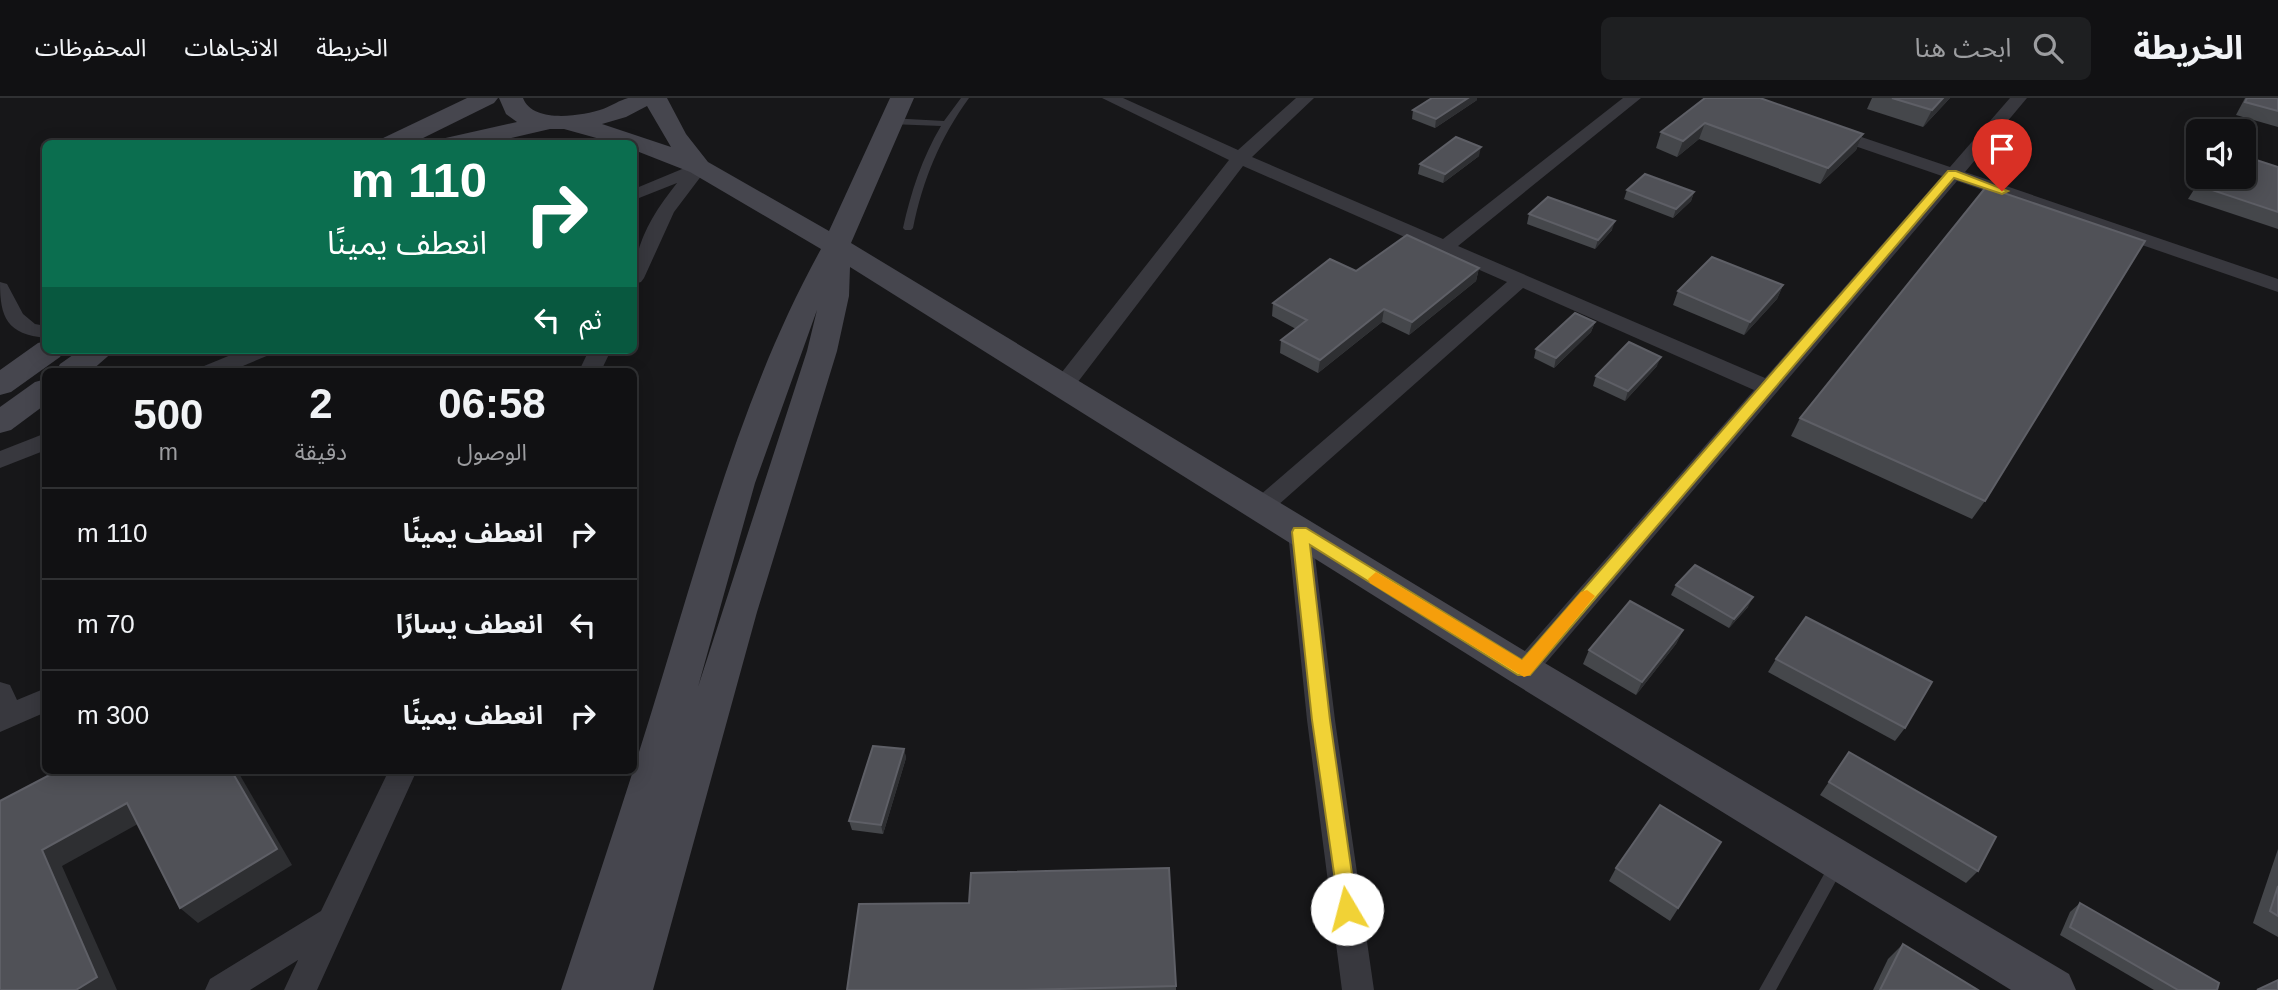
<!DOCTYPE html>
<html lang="ar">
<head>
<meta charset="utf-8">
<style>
  :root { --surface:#111113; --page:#1e1f21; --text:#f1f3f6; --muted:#9c9da0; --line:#303133 }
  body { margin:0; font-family:Helvetica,"Noto Sans Arabic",sans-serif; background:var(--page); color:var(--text); direction:rtl; height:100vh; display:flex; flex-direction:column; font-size:26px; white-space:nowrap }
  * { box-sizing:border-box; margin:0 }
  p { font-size:23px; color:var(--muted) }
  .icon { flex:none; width:38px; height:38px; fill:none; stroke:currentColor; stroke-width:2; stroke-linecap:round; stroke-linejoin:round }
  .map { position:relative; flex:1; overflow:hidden; direction:ltr }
  .sheet { position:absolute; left:42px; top:270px; width:595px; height:406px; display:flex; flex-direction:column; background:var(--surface); border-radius:10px; box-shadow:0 4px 18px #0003,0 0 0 2px var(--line); direction:rtl }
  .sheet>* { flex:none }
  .hud { position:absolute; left:42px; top:42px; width:595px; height:214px; border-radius:10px; box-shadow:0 4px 18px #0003,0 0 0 2px var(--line); direction:rtl; background:#0b6e4f; color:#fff; overflow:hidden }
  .controls { position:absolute; left:2186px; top:21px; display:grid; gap:14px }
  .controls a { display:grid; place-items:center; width:70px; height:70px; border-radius:10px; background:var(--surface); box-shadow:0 4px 18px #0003,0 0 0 2px var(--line); font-size:35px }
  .pin { position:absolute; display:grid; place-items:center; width:60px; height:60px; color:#fff; margin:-72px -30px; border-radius:50% 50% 50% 0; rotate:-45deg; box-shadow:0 0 7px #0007 }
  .pin .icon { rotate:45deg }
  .me { position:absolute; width:77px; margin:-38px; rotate:352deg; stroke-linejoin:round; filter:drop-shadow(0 0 5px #0008) }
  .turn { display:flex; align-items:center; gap:24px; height:147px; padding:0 35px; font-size:32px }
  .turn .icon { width:91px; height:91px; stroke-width:2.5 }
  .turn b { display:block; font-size:49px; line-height:60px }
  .then { display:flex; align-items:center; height:66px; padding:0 35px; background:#0003; gap:14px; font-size:26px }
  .eta { display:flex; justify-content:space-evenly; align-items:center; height:119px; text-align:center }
  .eta b { font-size:42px; font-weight:800; line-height:49px }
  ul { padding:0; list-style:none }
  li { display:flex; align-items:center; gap:21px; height:91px; padding:0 35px; border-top:2px solid var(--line) }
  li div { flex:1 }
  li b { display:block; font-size:26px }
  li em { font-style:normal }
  header { display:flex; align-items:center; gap:42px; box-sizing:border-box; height:98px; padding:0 35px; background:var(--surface); border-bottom:2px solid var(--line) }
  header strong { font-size:33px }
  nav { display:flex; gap:38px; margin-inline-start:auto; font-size:24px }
  .search { width:490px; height:63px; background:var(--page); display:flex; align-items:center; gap:18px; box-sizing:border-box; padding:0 24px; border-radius:10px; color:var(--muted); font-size:26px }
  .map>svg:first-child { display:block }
</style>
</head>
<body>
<header>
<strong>الخريطة</strong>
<div class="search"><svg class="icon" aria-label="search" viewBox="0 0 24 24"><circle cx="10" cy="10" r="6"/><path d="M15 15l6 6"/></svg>ابحث هنا</div>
<nav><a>الخريطة</a><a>الاتجاهات</a><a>المحفوظات</a></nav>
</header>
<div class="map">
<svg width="2278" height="892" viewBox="0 0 2278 892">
  <rect width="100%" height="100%" fill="#171719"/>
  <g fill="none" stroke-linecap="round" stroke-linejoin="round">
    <g fill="#38383e" fill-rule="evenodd">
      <path d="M961,0H969C940,40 923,81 913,130L911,132H905L903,130C911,94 922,60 941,28L890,26L886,23L890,20L944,23Z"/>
      <polygon points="1837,760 1842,762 1845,767 1842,772 1776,892 1759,892 1832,762"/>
    </g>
    <g fill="#38383e" fill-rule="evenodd">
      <polygon points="1102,0 1123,0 1238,52 1296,0 1314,0 1252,59 1443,141 1623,0 1641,0 1458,148 1765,280 1942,78 1823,37 1820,33 1829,28 1950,69 2010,0 2027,0 1965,74 2278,181 2278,194 1957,83 1533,580 1524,583 1515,580 1511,572 1515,564 1754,292 1523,190 1268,416 1260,418 1252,416 1248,410 1252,404 1507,184 1243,68 1071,293 1055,293 1052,288 1055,283 1229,62"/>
      <path d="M699,64L708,69L674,114L644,180L641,184L634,186C634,145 652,117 677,85L634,102V91Z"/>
      <path d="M0,184L7,186L23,216L35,226L46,228V240C7,236 0,220 0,184Z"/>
      <polygon points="243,252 273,252 269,257 231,273 201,273 204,268"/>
      <polygon points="589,252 611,252 601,273 579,273"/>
      <polygon points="46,335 46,352 0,370 0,353"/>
      <polygon points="1300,425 1309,428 1312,434 1335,622 1374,892 1342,892 1307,622 1288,434 1291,428"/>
      <polygon points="0,584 10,587 17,602 46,590 46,614 0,634"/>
      <polygon points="389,672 417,672 317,892 284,892 298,862 250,892 205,892 210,881 321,813"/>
    </g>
    <g fill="#46464e" fill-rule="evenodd">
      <polygon points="467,0 498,0 494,5 411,46 378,46 381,41"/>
      <path d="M499,0H523C533,26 582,18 603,11C611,8 620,2 628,0C640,0 655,0 667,0L686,36L708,64L829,133L890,0H914L851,145L1538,561L2069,876L2076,892H2011L1510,583L850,169L849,198L837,253L757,514L653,892H561C596,786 632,680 664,573C708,429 748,283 821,151L690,74L634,52V46H618L564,31H550L485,46H438L441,41L517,24L506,16ZM647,8L671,49L602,26L626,19ZM817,212L807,253L698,589L755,385Z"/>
      <polygon points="46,243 46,252 64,252 60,259 11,294 0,297 0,272 38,245"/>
      <polygon points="80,252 115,252 91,273 56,273 60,266"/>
      <polygon points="46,281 46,306 11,332 0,335 0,309 35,284"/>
    </g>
  </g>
  <g fill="#45474b">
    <polygon points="1705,0 1863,36 1856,52 1820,86 1699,41 1677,59 1656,50 1661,34"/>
    <polygon points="1872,0 1950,0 1923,29 1867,11"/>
    <polygon points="2245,0 2278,0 2278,29 2236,17"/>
    <polygon points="1477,2 1435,30 1412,21 1413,12"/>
    <polygon points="1479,58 1443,85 1418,76 1420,66"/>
    <polygon points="2278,69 2278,131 2188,101 2202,79"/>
    <polygon points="1627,92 1694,94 1691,103 1673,120 1624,101"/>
    <polygon points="1529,116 1612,132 1595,151 1527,126"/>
    <polygon points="1479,170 1476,183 1409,237 1382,224 1318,275 1280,255 1281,242 1296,231 1272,218 1273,205 1356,173"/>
    <polygon points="1783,187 1777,201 1744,237 1673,207 1678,193"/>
    <polygon points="1595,224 1591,234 1554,270 1534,260 1536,251"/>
    <polygon points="1657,268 1625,303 1593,288 1596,278"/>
    <polygon points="1800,320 1985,403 1972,421 1791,338"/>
    <polygon points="1676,487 1748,509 1729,530 1671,497"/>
    <polygon points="1683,532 1676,546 1636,597 1583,566 1589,552"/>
    <polygon points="1776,561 1905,630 1895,643 1768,574"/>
    <polygon points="904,651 906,660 883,736 852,732 849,723"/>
    <polygon points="1849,654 1978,773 1966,785 1820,697"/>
    <polygon points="1721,744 1670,823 1609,783 1616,770"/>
    <polygon points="2278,751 2278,839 2253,825"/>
    <polygon points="2080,805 2217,892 2154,892 2060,837 2070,814"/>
    <polygon points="1903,846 1978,892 1873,892 1888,861"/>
    <polygon points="1176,888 1176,892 847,892"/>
  </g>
  <g fill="#2e2f32">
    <polygon points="1468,0 1477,0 1477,2 1435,30 1436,21"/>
    <polygon points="1943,0 1950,0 1923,29 1932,12"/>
    <polygon points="1705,25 1699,41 1677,59 1683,43"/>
    <polygon points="1863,36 1856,52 1820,86 1828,70"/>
    <polygon points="1481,49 1479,58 1443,85 1445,76"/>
    <polygon points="1694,94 1691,103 1673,120 1676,111"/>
    <polygon points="1615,123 1612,132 1595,151 1598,142"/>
    <polygon points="1479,170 1476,183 1409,237 1412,224"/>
    <polygon points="1783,187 1777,201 1744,237 1750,224"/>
    <polygon points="1384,211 1382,224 1318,275 1320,262"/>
    <polygon points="1595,224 1591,234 1554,270 1556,260"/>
    <polygon points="1661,259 1657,268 1625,303 1628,293"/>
    <polygon points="1753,499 1748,509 1729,530 1734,521"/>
    <polygon points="1683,532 1676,546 1636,597 1642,584"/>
    <polygon points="904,651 906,660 883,736 881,727"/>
    <polygon points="231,672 237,672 292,767 198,825 180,810"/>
    <polygon points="127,705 145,722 62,768 117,892 76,892 42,752"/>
  </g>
  <g fill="#505157" stroke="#5e5f66" stroke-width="2">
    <polygon points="1432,0 1468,0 1436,21 1413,12"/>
    <polygon points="1705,0 1760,0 1863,36 1828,70 1705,25 1683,43 1661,34"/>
    <polygon points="1892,0 1943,0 1932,12"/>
    <polygon points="2247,0 2278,0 2278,13 2245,4"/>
    <polygon points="1456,39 1481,49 1445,76 1420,66"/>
    <polygon points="2244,58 2278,69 2278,114 2197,87 2202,79 2244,79"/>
    <polygon points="1645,76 1694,94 1676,111 1627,92"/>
    <polygon points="1986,89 2145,143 1985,403 1800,320"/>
    <polygon points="1548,99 1615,123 1598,142 1529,116"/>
    <polygon points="1407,137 1479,170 1412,224 1384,211 1320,262 1281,242 1307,222 1273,205 1330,161 1356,173"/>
    <polygon points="1712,159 1783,187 1750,224 1678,193"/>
    <polygon points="1575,215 1595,224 1556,260 1536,251"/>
    <polygon points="1629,244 1661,259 1628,293 1596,278"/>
    <polygon points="1695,467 1753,499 1734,521 1676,487"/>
    <polygon points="1630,503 1683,532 1642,584 1589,552"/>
    <polygon points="1806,519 1932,584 1905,630 1776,561"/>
    <polygon points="873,648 904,651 881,727 849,723"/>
    <polygon points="1849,654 1996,739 1978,773 1829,684"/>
    <polygon points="59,672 231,672 277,751 180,810 127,705 42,752 97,879 76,892 0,892 0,703"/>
    <polygon points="1660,707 1721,744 1678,810 1616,770"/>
    <polygon points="1169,770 1176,888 1022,892 847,892 859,806 969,805 971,775"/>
    <polygon points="2278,788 2278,818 2270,813"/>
    <polygon points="2080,805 2219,885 2217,892 2178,892 2070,829"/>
    <polygon points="1903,846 1978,892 1880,892"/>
    <polygon points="2278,882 2278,892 2257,892"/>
  </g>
  <polygon fill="#f1d236" stroke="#9d8823" stroke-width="2" points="1948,73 1956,73 2008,93 2002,96 1954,80 1530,577 1518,577 1310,447 1330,622 1357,811 1354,817 1347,820 1340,817 1312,622 1292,434 1294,430 1306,430 1522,562"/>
  <polygon fill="#f59e0b" points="1376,474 1522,562 1581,494 1587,492 1595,498 1530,577 1524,579 1370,485 1368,481"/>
</svg>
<div class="controls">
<a><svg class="icon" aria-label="sound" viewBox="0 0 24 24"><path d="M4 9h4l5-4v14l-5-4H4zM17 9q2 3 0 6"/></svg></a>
</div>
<div class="pin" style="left:2002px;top:93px;background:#d93025"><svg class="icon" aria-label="arrive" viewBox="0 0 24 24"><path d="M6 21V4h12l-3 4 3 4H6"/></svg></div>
<svg class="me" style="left:1347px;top:811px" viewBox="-20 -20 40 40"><circle r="19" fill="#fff"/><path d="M0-13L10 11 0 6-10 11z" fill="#f1d236"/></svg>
<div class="hud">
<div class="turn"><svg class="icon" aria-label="right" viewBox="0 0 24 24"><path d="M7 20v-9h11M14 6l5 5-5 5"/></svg><div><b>110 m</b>انعطف يمينًا</div></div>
<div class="then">ثم<svg class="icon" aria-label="left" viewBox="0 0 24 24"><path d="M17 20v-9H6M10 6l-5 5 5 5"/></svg></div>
</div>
<section class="sheet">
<div class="eta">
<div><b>06:58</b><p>الوصول</p></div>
<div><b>2</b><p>دقيقة</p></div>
<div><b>500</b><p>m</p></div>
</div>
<ul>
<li><svg class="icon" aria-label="right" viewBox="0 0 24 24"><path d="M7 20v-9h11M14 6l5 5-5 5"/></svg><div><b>انعطف يمينًا</b></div><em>110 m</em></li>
<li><svg class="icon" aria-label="left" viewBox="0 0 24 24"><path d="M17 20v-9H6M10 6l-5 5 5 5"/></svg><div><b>انعطف يسارًا</b></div><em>70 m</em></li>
<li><svg class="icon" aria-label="right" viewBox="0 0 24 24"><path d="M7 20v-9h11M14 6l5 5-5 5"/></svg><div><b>انعطف يمينًا</b></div><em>300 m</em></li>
</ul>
</section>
</div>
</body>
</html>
